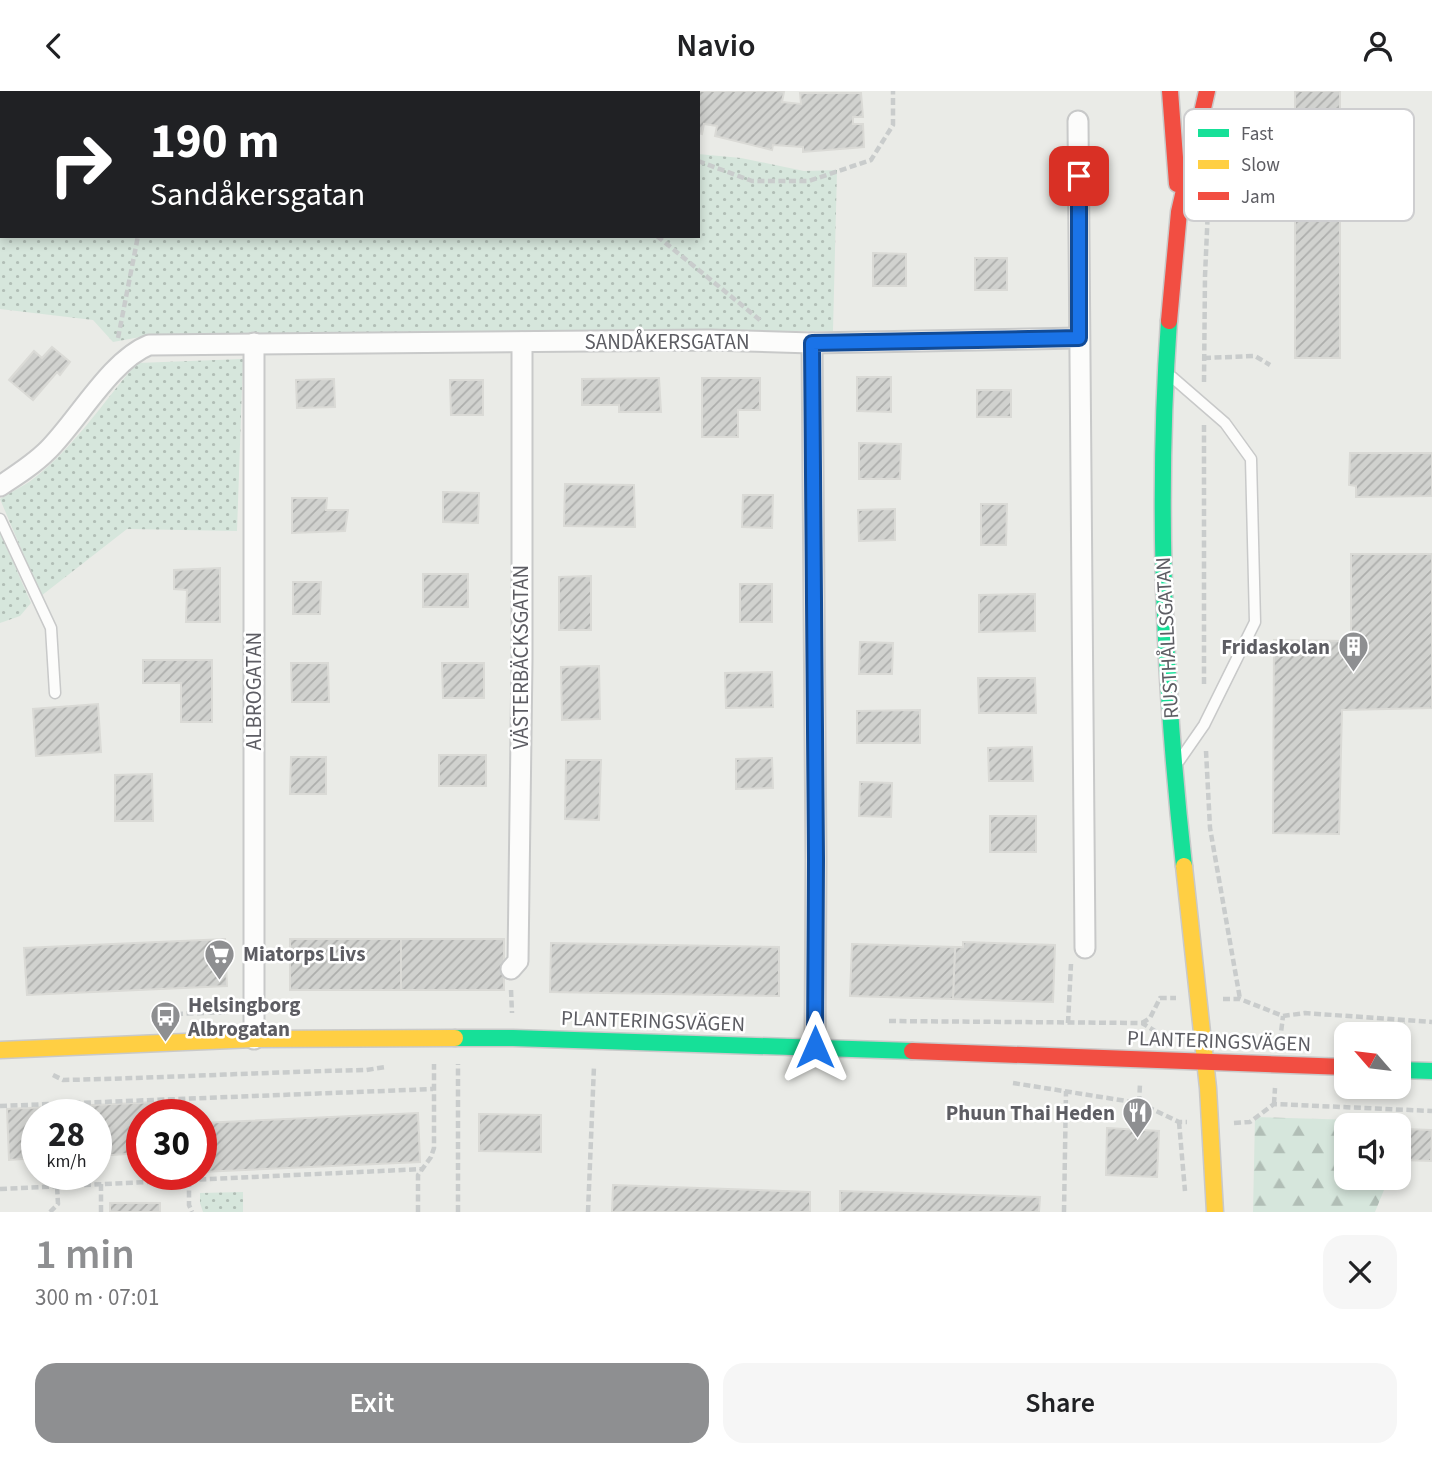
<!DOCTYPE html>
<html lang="en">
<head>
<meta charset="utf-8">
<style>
  :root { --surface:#fff; --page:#f6f6f6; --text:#202124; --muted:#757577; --accent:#8e8f91 }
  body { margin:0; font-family:"Source Sans 3",sans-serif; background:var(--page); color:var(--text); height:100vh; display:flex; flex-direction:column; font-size:26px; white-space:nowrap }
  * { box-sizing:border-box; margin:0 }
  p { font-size:23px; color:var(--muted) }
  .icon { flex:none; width:38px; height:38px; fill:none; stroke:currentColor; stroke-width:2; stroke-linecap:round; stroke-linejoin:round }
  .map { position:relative; height:1121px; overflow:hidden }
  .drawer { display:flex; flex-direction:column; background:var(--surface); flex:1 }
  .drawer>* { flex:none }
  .top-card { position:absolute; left:0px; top:0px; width:700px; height:147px; box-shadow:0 4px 10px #0003; background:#202124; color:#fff; overflow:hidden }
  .needle { width:46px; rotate:298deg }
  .buttons { position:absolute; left:1334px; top:931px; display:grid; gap:14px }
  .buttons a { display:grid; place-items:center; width:77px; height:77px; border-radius:14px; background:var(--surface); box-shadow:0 4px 10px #0003; font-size:35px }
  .speed { position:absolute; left:21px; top:1008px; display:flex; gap:14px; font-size:35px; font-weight:700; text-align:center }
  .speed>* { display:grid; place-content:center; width:91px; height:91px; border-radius:50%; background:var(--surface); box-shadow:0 4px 10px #0003; line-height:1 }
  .speed small { font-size:18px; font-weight:400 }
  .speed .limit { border:10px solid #d22; background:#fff; color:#111 }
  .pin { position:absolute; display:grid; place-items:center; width:60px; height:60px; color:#fff; margin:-30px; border-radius:14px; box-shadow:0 4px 10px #0006 }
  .me { position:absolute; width:77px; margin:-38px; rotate:0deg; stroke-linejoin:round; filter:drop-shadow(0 0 5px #0008) }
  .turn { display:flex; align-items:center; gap:24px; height:147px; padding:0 35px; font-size:32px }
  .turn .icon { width:91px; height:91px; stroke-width:2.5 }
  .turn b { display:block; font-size:49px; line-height:60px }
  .round { display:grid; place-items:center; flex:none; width:74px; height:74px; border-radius:21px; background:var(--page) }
  .overview { display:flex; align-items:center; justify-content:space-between; height:119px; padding:0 35px }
  h1 { font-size:42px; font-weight:600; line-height:52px; color:var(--accent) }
  .action { display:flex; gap:14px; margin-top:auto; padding:14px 35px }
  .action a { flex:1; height:80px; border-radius:21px; background:var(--accent); color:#fff; font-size:28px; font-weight:600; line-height:80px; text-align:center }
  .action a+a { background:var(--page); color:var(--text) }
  header { display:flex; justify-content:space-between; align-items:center; height:91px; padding:0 35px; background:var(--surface); font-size:32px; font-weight:600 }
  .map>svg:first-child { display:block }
</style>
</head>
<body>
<header><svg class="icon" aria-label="back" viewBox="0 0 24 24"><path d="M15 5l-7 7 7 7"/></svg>Navio<svg class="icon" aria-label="person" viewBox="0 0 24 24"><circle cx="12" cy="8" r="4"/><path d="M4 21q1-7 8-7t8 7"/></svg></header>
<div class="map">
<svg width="1432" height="1121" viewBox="0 0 1432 1121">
  <defs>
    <pattern id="grass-dots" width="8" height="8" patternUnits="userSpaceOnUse" patternTransform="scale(1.75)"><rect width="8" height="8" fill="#d6e6dc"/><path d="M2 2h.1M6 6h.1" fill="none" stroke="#b1beb6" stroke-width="1.8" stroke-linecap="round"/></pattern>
    <pattern id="forest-firs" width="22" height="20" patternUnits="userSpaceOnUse" patternTransform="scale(1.75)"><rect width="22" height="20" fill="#d6e6dc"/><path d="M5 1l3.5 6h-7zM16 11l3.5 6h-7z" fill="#b1beb6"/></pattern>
    <pattern id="building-hatch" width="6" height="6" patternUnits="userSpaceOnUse" patternTransform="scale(1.75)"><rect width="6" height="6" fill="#d1d2cf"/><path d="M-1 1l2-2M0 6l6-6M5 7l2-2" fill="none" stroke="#adaeac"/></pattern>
  </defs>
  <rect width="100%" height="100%" fill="#eaebe7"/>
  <g fill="url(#grass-dots)">
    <polygon points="135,0 522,0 523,2 135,2"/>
    <polygon points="698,63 741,67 804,80 837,79 833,240 623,240 146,245 113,251 93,229 0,218 0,116 2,145 698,145"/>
    <path d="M243,268L237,440L127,438L41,505L0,408C9,402 20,397 29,391C70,362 104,310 137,272Z"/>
    <polygon points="0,441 31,512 20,525 0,532"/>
    <polygon points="243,1101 243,1121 203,1121 200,1112 200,1102"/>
  </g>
  <polygon fill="url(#forest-firs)" points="1255,1026 1391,1030 1390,1034 1346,1034 1346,1087 1386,1087 1386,1094 1375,1121 1253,1121"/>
  <g fill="url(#building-hatch)" stroke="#dadad6" stroke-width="2">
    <polygon points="565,0 778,0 784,1 782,11 801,13 800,2 861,2 863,26 853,26 853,33 863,33 864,56 803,61 803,56 773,54 772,59 715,45 717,35 704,33 702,43 698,42 698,2"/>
    <rect x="1295" y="0" width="45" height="267"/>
    <polygon points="873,162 906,163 906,195 873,195"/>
    <rect x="975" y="167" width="32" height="32"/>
    <polygon points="52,256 70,271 60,284 57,281 33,309 9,289 34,260 42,267"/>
    <polygon points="857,286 891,286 891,321 857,320"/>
    <polygon points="659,287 661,321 619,321 619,314 582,314 582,288"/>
    <polygon points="702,287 760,287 760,319 738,319 738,346 702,346"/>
    <polygon points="334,288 335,316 297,317 296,289"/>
    <polygon points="450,289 483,289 483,324 451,324"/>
    <rect x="977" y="299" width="34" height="27"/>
    <polygon points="859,352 901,353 900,388 859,388"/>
    <polygon points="1350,362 1432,362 1432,405 1356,406 1356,395 1349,394"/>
    <polygon points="565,393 634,394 635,436 564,435"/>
    <polygon points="443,401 479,402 478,432 443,431"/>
    <polygon points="743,404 773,404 772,437 742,436"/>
    <polygon points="292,407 327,407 326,419 348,419 345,440 292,442"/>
    <polygon points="981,413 1007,413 1006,454 981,454"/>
    <polygon points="895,418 895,449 859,450 858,419"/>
    <polygon points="1351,463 1432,463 1432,617 1342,619 1339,743 1273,742 1274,549 1351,550"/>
    <polygon points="220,477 220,531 186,531 187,499 174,498 174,479"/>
    <rect x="423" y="483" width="45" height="33"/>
    <polygon points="591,485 591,539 559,539 559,486"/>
    <polygon points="293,491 321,491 320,523 293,523"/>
    <rect x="740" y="493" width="32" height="38"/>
    <polygon points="1035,503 1035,540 979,541 979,504"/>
    <polygon points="860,551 893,552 892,583 859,583"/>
    <polygon points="143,569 212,569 212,631 181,631 181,592 143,592"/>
    <polygon points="291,572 328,572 329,611 292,611"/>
    <polygon points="442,572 484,572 484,607 443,607"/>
    <polygon points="599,575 600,628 562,629 561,576"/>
    <polygon points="772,581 773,616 726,617 725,582"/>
    <polygon points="978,587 1035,587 1036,622 979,622"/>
    <polygon points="98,613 101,661 36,665 33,618"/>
    <polygon points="920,619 920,652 857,652 857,620"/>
    <polygon points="1032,656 1033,690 989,690 988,657"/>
    <rect x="439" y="664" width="47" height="31"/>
    <polygon points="291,666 326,666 326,703 290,703"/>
    <polygon points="772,667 773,697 736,698 736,668"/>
    <polygon points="566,669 601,669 599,729 565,728"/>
    <polygon points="152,683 153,730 115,730 115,684"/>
    <polygon points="860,691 892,692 891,726 859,725"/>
    <rect x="990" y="725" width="46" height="36"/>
    <polygon points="225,848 227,895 27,904 24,857"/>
    <rect x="290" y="848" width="111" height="51"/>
    <rect x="401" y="848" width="103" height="51"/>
    <polygon points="963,851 1055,854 1053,911 953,908 955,856 963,856"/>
    <polygon points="551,852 779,856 779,905 550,901"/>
    <polygon points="852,853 955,856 953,908 850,905"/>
    <polygon points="157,1011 157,1024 142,1024 142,1062 96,1065 96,1024 37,1024 37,1067 9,1069 7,1018"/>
    <polygon points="418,1022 420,1071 201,1081 201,1032"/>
    <polygon points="479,1023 541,1024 541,1061 479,1060"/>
    <polygon points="1107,1037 1159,1040 1157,1086 1106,1084"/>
    <polygon points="1404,1038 1432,1039 1431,1070 1402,1069"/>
    <polygon points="613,1094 810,1101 810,1121 612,1121"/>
    <polygon points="840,1100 1040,1106 1039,1121 840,1121"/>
    <rect x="110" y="1112" width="50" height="9"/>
  </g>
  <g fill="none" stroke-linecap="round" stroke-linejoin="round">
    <defs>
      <g id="lane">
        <polyline points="1172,286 1225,332 1251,368 1255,531 1204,634 1179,670"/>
        <polyline points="0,428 51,537 55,602"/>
      </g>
      <g id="street">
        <polyline points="1078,30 1085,857"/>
        <polyline points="254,252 254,948"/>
        <polyline points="812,252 816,768 815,956"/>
        <path d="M0,395C17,384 34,373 48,359C78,329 111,269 149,254L710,249L812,252L1079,247"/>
        <polyline points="511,878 518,870 522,569 522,251"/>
      </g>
      <g id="fast">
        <path d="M1169,230C1156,411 1164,594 1184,775"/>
        <polyline points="455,947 513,947 912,960"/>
        <polyline points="1398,979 1432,980"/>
      </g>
      <g id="slow">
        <polyline points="1184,775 1208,997 1215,1121"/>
        <polyline points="0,959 254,948 455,947"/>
      </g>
      <g id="jam">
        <polyline points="1170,0 1177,93"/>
        <polyline points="1169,230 1179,121 1207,0"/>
        <polyline points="912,960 1346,976"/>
      </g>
    </defs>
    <use href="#lane" stroke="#c8c9c9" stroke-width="13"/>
    <use href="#street" stroke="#c8c9c9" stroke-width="23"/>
    <use href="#fast" stroke="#c9c9c9" stroke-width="19"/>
    <use href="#slow" stroke="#c9c9c9" stroke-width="19"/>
    <use href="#jam" stroke="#c9c9c9" stroke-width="19"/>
    <g stroke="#c9cccc" stroke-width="4.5" stroke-dasharray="7 3.5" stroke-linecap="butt">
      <polyline points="250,0 266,2"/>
      <polyline points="549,0 549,2"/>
      <polyline points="61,2 61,0"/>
      <polyline points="176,2 182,0"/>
      <polyline points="285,2 285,0"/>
      <polyline points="0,47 2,48"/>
      <polyline points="698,70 752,90 809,90 871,69 893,34 893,0"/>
      <polyline points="657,145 760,229"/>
      <polyline points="118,247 138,145"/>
      <polyline points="1204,267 1255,265 1270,274"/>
      <polyline points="1204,291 1205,185 1208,117"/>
      <polyline points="1204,334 1204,595"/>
      <polyline points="1206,660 1210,737 1240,908"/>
      <polyline points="511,899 512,922"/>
      <polyline points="1223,908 1240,908 1283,925 1305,922 1432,931"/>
      <polyline points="176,923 230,921"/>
      <polyline points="889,930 1142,932 1158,942"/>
      <polyline points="1068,932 1071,873"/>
      <polyline points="1142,932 1150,927 1160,907 1176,907"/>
      <polyline points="1375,943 1405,932"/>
      <polyline points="1280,950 1283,925"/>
      <path d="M53,984L63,989C164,987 265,981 366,979L386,976"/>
      <polyline points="1013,992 1139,1012 1179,1031 1187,1031"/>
      <polyline points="1139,1012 1140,993"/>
      <polyline points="1274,1013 1275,997"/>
      <polyline points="0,1015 433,998"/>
      <polyline points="1179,1031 1185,1100"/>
      <polyline points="1234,1032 1250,1031 1274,1013 1432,1020"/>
      <polyline points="189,1089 189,1114 192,1121"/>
      <polyline points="0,1098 423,1078"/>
      <polyline points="50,1121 58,1113 57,1095"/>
      <polyline points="101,1121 101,1093"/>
      <polyline points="418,1121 418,1084 431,1066 434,1057 434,973"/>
      <polyline points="458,1121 458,973"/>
      <polyline points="588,1121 594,975"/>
      <polyline points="1064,1121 1066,1000"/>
    </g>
    <use href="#lane" stroke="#fcfcfb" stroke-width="10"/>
    <use href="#street" stroke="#fcfcfb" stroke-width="19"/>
    <use href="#fast" stroke="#16e098" stroke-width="16"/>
    <use href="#slow" stroke="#ffcf43" stroke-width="16"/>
    <use href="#jam" stroke="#f24e42" stroke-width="16"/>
  </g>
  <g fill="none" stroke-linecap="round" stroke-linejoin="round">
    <defs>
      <polyline id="route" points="815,956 816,768 812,252 1079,247 1079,85"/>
    </defs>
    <use href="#route" stroke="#114b97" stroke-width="18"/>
    <use href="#route" stroke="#1a73e8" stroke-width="12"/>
  </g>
  <defs>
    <symbol id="building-pin" viewBox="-11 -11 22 30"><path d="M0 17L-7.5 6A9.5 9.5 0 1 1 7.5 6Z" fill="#8e8f91" stroke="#fff"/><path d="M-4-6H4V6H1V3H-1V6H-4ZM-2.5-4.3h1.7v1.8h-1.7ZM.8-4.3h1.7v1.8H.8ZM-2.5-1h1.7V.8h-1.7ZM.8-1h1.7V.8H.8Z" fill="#fff"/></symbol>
    <symbol id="supermarket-pin" viewBox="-11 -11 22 30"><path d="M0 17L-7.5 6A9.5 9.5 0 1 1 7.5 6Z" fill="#8e8f91" stroke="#fff"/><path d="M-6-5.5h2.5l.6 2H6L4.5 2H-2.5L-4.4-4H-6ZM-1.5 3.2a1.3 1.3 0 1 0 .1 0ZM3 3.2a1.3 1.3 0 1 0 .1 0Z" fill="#fff"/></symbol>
    <symbol id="bus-pin" viewBox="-11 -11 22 30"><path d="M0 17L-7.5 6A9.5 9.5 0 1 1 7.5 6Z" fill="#8e8f91" stroke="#fff"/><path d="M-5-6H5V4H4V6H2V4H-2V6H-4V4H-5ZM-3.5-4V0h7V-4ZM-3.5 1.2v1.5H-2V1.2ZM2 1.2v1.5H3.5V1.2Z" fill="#fff"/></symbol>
    <symbol id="restaurant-pin" viewBox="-11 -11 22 30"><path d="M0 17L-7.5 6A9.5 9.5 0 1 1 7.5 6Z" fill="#8e8f91" stroke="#fff"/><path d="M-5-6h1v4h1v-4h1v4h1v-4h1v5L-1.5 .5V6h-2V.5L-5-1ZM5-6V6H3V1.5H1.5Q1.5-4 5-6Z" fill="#fff"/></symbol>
  </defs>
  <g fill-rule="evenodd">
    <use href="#building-pin" x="1336" y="538" width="35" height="47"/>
    <use href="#supermarket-pin" x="202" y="846" width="35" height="47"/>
    <use href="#bus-pin" x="148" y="908" width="35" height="47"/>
    <use href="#restaurant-pin" x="1120" y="1004" width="35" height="47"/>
  </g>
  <g text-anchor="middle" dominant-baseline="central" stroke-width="5" stroke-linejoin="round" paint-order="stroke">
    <g font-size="21" fill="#5d5d63" stroke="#fff">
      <text x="667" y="251">SANDÅKERSGATAN</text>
      <text transform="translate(1167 547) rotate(-93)">RUSTHÅLLSGATAN</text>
      <text transform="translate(521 566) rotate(-90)">VÄSTERBÄCKSGATAN</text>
      <text transform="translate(254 600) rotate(-90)">ALBROGATAN</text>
      <text transform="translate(653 930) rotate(2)">PLANTERINGSVÄGEN</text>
      <text transform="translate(1219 950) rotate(2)">PLANTERINGSVÄGEN</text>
    </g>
    <g font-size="21" font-weight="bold" fill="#5d5d63" stroke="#fff" text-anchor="end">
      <text x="1330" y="556">Fridaskolan</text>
      <text x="243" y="863" text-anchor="start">Miatorps Livs</text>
      <text x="188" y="914" text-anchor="start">Helsingborg<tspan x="188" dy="24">Albrogatan</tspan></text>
      <text x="1115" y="1022">Phuun Thai Heden</text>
    </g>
  </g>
  <rect x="1184" y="18" width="230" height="112" rx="10" fill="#fff" stroke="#ceced0" stroke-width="2"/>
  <rect x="1198" y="38" width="31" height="8" fill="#16e098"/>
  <rect x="1198" y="69" width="31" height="9" fill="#ffcf43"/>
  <rect x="1198" y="101" width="31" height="8" fill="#f24e42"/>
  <g font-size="19" fill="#5d5d63">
    <text x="1241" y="49">Fast</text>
    <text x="1241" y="80">Slow</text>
    <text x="1241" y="112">Jam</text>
  </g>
</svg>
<div class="buttons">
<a><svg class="needle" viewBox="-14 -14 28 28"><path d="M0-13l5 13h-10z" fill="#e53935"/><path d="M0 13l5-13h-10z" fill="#757577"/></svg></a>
<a><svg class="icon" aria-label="sound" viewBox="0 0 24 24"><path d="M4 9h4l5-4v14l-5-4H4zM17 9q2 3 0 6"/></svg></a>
</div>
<div class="speed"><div>28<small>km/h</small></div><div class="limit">30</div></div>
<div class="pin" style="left:1079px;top:85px;background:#d93025"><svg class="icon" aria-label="arrive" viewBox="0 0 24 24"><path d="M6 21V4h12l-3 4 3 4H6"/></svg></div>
<svg class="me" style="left:815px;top:956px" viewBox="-20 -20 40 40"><path d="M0-17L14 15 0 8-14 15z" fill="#1a73e8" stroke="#fff" stroke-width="4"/></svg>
<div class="top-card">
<div class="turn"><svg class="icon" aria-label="right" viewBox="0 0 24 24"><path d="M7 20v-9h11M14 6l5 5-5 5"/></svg><div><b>190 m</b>Sandåkersgatan</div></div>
</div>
</div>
<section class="drawer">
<div class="overview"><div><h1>1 min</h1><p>300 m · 07:01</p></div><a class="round"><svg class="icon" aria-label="close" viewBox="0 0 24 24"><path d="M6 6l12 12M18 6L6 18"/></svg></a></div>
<div class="action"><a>Exit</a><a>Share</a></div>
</section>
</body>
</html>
